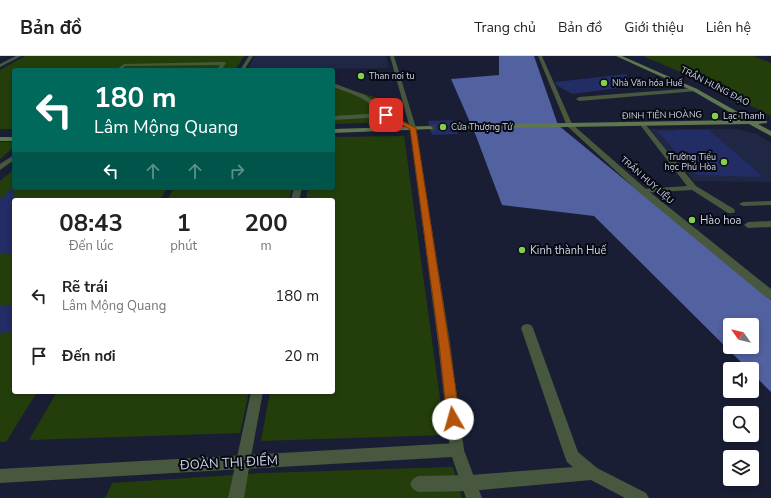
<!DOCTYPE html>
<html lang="vi">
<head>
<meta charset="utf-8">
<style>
  :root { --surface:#fff; --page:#f6f6f6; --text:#222; --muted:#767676; --line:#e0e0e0 }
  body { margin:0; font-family:"Nunito Sans",sans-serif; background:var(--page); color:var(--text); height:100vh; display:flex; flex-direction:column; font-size:15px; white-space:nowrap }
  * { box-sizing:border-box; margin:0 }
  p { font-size:13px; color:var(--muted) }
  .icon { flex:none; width:22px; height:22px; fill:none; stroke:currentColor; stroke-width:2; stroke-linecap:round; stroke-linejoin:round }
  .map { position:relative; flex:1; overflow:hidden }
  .drawer { position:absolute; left:12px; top:142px; width:323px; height:196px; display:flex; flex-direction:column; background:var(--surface); border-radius:4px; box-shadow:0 2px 6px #0003 }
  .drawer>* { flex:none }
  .banner { position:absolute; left:12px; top:12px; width:323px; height:122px; border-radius:4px; box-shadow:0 2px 6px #0003; background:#00695c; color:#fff; overflow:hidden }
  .needle { width:26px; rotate:304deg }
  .controls { position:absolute; left:723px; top:262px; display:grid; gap:8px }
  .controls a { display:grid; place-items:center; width:36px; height:36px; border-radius:4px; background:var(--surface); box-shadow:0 2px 6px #0003; font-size:20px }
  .pin { position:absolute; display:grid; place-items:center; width:34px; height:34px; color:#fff; margin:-17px; border-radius:8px; box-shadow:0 2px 6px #0006 }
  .me { position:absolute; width:44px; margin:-22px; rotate:353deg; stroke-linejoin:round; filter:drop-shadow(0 0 3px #0008) }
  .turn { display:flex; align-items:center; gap:14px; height:84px; padding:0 16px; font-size:18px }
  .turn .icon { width:52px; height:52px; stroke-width:2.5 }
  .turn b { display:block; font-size:28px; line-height:34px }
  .lanes { display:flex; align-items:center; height:38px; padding:0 16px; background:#0003; justify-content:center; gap:20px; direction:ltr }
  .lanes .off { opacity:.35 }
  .eta { display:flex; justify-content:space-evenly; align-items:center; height:68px; text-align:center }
  .eta b { font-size:24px; font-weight:700; line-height:28px }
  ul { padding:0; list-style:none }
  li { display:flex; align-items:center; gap:12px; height:60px; padding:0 16px }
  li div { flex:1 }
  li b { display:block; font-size:15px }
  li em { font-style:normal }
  header { display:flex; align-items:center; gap:24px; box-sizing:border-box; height:56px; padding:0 20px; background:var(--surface); border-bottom:1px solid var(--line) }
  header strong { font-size:19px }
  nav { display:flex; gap:22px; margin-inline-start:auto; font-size:14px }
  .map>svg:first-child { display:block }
</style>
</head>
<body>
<header>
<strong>Bản đồ</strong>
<nav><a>Trang chủ</a><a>Bản đồ</a><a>Giới thiệu</a><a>Liên hệ</a></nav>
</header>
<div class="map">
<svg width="771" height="442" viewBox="0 0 771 442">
  <rect width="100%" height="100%" fill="#191e35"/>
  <g fill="#1f2744">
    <polygon points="255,0 386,0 389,12 247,14"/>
    <polygon points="649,73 736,73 757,78 771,87 771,126 694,125"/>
  </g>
  <g fill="#233e0b">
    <polygon points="25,0 244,0 235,14 14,14 14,73 0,73 0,14"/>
    <polygon points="643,0 753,0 771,7 771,60 711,29"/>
    <path d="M333,29C353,36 377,39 395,51C398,53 400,58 402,61L394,66L333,68Z"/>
    <polygon points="404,80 445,379 261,385 270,336 333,336 333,144 306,144 308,132 333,132 333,81"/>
    <polygon points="0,86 14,86 14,91 0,103"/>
    <polygon points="14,113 14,132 167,132 160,144 14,144 14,336 37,336 6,386 0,386 0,125"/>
    <polygon points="174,132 292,132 289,144 167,144"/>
    <polygon points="57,336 249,336 240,377 29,384"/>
    <polygon points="453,411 462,442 105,442 112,427 263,417"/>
  </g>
  <path fill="#52619f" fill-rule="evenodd" d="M499,0H534L558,69L771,244V336L752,317V313H748L594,160L502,149L476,80L451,23L499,19ZM730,269H752V291H730Z"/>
  <g fill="#222c65">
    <polygon points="627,18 628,31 572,38 556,29 555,26"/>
    <polygon points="453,64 454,68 451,71 456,74 458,78 432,79 431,75 434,72 429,69 428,65"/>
    <polygon points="675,74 709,74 763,121 697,119 657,75 676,75"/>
    <polygon points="14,131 14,198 0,198 0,143"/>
    <polygon points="14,249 14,276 0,277 0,250"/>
  </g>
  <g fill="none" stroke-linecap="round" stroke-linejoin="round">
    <polyline stroke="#34394f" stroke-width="6" stroke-dasharray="6 3.5" stroke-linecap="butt" points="430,72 455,71"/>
    <g fill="#48583e" fill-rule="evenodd">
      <polygon points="224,6 226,7 221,14 217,14 220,9 125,10 121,14 116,14 124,8"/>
      <polygon points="643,67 645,68 696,130 734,153 735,155 734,157 728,157 692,134 640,137 639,135 643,133 687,130 641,70 641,68"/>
      <polygon points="771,145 771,149 743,150 739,148 743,146"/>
      <polygon points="771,165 771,171 748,172 744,169 748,166"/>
      <polygon points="527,268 531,269 533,272 578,396 597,412 646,437 649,442 625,442 591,424 470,435 418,436 413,433 410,428 413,423 418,420 470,419 573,411 567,406 565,401 521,272 523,269"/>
    </g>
    <polygon fill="#48583e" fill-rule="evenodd" points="243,399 248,401 250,406 244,442 228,442 236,406 238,401"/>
    <g fill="#48583e" fill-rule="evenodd">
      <polygon points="16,0 21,0 0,11 0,8"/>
      <polygon points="249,0 253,0 244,14 240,14"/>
      <polygon points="538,0 542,0 572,68 646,133 771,233 771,243 767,242 640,137 567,70"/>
      <path d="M333,27L365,39L380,49L388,58L416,72L450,287L464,394L462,399L457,401L452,399L450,394L438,287L410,73L385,61L333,64V60L381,57C368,43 351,37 333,31Z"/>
      <polygon points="695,32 697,33 697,35 579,45 576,43 579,41"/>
      <polygon points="14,99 14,104 0,114 0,108"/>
      <polygon points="294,132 302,132 299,144 291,144"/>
      <polygon points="251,336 263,336 250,406 248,411 243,413 238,411 236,406"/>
    </g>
    <g fill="#48583e" fill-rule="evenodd">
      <polygon points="390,0 394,0 416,72 415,73 410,72"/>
      <polygon points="457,387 462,389 482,442 466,442 452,401 0,427 0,413"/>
    </g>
    <g fill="#5e774e" fill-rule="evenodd">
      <polygon points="616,0 622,0 697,33 752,64 767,65 767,67 758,68 771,75 771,80 749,68 455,73 452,71 455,69 743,64 693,35"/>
      <polygon points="430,70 433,72 432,73 333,77 333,73"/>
      <rect x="0" y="81" width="14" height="4"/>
    </g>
  </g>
  <polygon fill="#b45309" stroke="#753606" points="384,58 388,58 416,72 449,287 460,363 458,367 453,369 449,367 447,363 439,287 410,73 384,60"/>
  <g fill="#86cf4b" stroke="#070913" stroke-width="1.5">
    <circle cx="361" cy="20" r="4"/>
    <circle cx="604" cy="27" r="4"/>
    <circle cx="715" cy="60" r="4"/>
    <circle cx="443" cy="71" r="4"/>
    <circle cx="724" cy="106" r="4"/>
    <circle cx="692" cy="164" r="4"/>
    <circle cx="522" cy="194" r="4"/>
  </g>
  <g text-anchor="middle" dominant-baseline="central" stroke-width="4" stroke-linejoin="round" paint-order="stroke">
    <g font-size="9" fill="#cfd4e4" stroke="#070913" text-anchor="start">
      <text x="369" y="20">Than noi tu</text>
      <text x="612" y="27">Nhà Văn hóa Huế</text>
      <text x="723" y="60">Lạc Thanh</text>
      <text x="451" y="71">Cửa Thượng Tứ</text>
      <text x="716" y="101" text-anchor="end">Trường Tiểu<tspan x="716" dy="10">học Phú Hòa</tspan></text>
    </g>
    <g font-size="9" fill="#cfd4e4" stroke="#070913">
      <text transform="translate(715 30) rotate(27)">TRẦN HƯNG ĐẠO</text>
      <text transform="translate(662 59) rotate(-1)">ĐINH TIÊN HOÀNG</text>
      <text transform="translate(647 124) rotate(41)">TRẦN HUY LIỆU</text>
    </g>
    <g font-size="11" fill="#cfd4e4" stroke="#070913" text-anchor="start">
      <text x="700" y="164">Hào hoa</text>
      <text x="530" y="194">Kinh thành Huế</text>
    </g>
    <g font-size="13" fill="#cfd4e4" stroke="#070913">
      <text transform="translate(229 407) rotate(-3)">ĐOÀN THỊ ĐIỂM</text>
    </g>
  </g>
</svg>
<div class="controls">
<a><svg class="needle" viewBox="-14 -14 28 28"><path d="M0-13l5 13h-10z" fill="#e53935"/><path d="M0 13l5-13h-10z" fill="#767676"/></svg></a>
<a><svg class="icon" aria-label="sound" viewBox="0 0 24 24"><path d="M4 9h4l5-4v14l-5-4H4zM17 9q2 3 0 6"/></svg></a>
<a><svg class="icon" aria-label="search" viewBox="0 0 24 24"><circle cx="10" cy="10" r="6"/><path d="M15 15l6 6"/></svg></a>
<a><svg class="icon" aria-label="layers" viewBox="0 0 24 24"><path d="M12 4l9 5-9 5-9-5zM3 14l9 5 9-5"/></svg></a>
</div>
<div class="pin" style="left:386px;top:59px;background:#d93025"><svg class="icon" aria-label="arrive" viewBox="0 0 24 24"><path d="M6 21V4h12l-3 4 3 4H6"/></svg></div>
<svg class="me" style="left:453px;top:363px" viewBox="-20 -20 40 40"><circle r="19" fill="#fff"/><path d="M0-13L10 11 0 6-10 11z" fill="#b45309"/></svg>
<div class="banner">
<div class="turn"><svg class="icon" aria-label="left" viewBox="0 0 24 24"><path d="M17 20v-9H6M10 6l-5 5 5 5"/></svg><div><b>180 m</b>Lâm Mộng Quang</div></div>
<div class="lanes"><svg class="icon" aria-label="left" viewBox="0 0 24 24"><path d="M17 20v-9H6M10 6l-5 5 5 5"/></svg><svg class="icon off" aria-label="ahead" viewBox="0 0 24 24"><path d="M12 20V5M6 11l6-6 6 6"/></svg><svg class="icon off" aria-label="ahead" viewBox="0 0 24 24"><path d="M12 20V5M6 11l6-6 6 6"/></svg><svg class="icon off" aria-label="right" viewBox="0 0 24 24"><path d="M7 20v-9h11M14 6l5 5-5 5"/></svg></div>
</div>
<section class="drawer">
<div class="eta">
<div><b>08:43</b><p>Đến lúc</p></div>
<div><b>1</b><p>phút</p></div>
<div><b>200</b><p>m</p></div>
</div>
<ul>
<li><svg class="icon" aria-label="left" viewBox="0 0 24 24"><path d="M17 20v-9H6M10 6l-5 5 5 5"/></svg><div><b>Rẽ trái</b><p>Lâm Mộng Quang</p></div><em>180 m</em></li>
<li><svg class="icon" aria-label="arrive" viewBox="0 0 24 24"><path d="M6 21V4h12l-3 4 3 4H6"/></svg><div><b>Đến nơi</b></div><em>20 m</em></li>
</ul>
</section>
</div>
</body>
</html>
